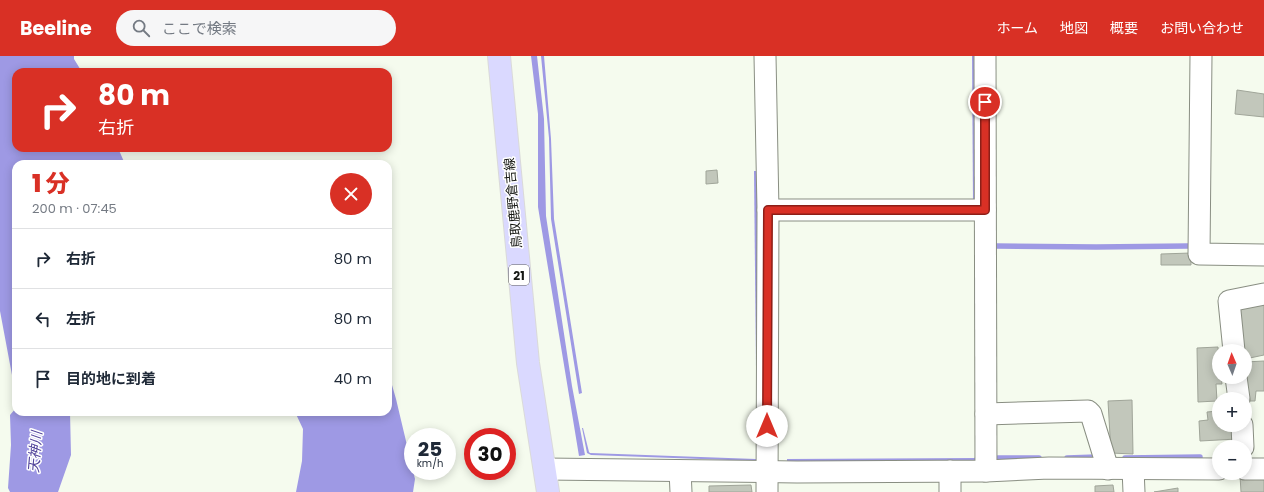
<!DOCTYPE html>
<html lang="ja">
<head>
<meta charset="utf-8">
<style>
  :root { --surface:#fff; --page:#f6f6f7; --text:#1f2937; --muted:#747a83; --line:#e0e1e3; --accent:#d93025 }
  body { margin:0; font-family:Poppins,"Noto Sans JP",sans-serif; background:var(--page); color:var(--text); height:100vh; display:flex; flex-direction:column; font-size:15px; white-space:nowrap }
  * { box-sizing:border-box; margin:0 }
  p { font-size:13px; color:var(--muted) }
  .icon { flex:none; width:22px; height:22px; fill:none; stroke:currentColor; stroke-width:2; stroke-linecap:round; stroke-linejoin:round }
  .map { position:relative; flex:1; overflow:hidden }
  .panel { position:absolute; left:12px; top:104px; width:380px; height:256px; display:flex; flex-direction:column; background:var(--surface); border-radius:12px; box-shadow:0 2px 10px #0003 }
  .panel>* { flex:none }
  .hud { position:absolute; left:12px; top:12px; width:380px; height:84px; border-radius:12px; box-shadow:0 2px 10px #0003; background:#d93025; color:#fff; overflow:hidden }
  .needle { width:26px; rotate:358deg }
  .tools { position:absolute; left:1212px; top:288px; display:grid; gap:8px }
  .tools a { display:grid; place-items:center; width:40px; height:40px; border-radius:50%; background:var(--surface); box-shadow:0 2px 10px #0003; font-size:20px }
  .speed { position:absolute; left:404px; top:372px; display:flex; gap:8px; font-size:20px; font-weight:700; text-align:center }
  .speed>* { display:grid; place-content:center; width:52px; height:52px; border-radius:50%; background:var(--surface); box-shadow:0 2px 10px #0003; line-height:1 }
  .speed small { font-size:10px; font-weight:400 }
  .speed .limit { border:6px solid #d22; background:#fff; color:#111 }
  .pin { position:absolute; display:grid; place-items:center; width:34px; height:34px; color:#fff; margin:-17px; border:2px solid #fff; border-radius:50%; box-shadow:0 1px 4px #0007 }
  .me { position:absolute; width:44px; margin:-22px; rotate:0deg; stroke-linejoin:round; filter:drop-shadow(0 0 3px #0008) }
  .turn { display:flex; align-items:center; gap:14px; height:84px; padding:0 20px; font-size:18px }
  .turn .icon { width:52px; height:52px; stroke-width:2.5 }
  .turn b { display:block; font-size:28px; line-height:34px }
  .round { display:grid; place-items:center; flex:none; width:42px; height:42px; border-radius:21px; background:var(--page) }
  .headline { display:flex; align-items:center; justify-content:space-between; height:68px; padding:0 20px }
  h1 { font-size:24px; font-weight:800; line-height:30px; color:var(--accent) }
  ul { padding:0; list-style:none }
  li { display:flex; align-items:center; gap:12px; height:60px; padding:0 20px; border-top:1px solid var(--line) }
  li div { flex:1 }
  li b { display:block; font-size:15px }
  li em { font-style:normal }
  header { display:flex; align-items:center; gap:24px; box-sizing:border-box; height:56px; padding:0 20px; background:var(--accent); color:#fff }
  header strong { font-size:19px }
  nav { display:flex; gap:22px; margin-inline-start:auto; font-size:14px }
  .search { width:280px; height:36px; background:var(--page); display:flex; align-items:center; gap:10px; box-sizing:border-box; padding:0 14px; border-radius:22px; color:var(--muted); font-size:15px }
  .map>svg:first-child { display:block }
</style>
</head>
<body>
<header>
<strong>Beeline</strong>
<div class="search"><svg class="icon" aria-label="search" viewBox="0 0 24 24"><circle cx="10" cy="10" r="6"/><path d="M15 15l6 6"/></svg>ここで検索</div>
<nav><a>ホーム</a><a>地図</a><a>概要</a><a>お問い合わせ</a></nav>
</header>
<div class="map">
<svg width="1264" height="436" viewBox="0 0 1264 436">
  <rect width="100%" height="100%" fill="#f5fbee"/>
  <g fill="#9e99e4">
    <polygon points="0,0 74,0 74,3 82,16 16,16 16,92 118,92 125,108 16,108 16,325 12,319 0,255"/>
    <polygon points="531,0 537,0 544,63 546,160 572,330 585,399 579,400 538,151 538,58"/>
    <polygon points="541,0 544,0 551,83 554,163 582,337 579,338 551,163 549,82"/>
    <polygon points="972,0 975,0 975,148 973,148"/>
    <polygon points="754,115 757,115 757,312 756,312"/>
    <polygon points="976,161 977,402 974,405 787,405 787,403 974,402 976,401 974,162"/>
    <polygon points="388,315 396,343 415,423 413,436 296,436 302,405 303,373 295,356 388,356"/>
    <polygon points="16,352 16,356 70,356 71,399 58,436 10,436 8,432 11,389 10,359"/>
    <polygon points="582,372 583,372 589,396 590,397 756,403 756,405 591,399 587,397"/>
  </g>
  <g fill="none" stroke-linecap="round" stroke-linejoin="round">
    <g stroke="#9e99e4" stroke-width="5.5">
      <polyline points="996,190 1096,191 1188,190"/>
      <polyline points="998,402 1039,402"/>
      <polyline points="1067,402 1097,401"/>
      <polyline points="1125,402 1200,401"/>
    </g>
  </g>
  <g fill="#c2c7bb" stroke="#a0a599">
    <polygon points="1237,34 1264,38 1264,61 1235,58"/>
    <polygon points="717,114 718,127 706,128 706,115"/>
    <polygon points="1191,197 1191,209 1161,209 1161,198"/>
    <polygon points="1264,245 1264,299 1245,303 1245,295 1242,295 1233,251"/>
    <polygon points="1218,291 1219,321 1221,321 1222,328 1216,328 1217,345 1198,346 1197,292"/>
    <polygon points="1264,305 1264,335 1256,335 1255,345 1245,345 1245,306"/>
    <polygon points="1132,344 1133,398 1111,397 1108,345"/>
    <polygon points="1219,355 1219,369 1236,369 1237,383 1200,385 1199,365 1208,364 1207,356"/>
    <polygon points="1240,420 1264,420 1264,436 1241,436"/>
    <polygon points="751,429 752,436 709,436 709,430"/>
    <polygon points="1113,429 1114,436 1095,436 1095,430"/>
    <polygon points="1178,432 1178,436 1154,436"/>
  </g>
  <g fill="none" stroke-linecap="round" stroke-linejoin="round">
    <defs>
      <g id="minor">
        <polyline points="765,0 768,154 767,436"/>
        <polyline points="985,0 986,415"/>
        <polyline points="1201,0 1199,198 1264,199"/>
        <polyline points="768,154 985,154"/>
        <polyline points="1234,295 1229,245 1264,238"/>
        <polyline points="1236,321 1239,343"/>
        <polyline points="986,358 1088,355 1091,358 1108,413"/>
        <polyline points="1242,369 1243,391"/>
        <polyline points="545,413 797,416 986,415 1049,412 1219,413"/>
        <polyline points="1133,413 1134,436"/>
        <polyline points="1245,413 1264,413"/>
        <polyline points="680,415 681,436"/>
        <polyline points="950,415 950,436"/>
      </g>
      <polyline id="major" points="499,0 528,307 548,436"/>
    </defs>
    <use href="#minor" stroke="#898e82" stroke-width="23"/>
    <use href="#major" stroke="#dadad9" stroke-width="24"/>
    <use href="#minor" stroke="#fff" stroke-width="21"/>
    <use href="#major" stroke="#dad9ff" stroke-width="22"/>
  </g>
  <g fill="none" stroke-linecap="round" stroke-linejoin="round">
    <defs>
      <polyline id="route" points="767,370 768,154 985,154 985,46"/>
    </defs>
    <use href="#route" stroke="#8d1f18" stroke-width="10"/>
    <use href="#route" stroke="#d93025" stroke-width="7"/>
  </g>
  <g text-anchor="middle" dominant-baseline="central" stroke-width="3" stroke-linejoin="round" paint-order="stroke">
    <rect fill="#fff" stroke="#5c5d5a" stroke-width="1" x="509" y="209" width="20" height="20" rx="3"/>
    <g font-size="12" font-weight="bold" fill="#161814">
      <text x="519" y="219">21</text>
    </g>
    <g font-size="13" fill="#161814" stroke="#fff">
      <text transform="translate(513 147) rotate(-95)">鳥取鹿野倉吉線</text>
    </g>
    <g font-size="14" font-style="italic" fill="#50429a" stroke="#fff">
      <text transform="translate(35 396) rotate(-85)">天神川</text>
    </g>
  </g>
</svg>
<div class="tools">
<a><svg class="needle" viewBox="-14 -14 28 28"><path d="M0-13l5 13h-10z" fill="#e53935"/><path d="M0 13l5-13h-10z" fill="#747a83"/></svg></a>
<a>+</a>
<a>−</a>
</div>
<div class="speed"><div>25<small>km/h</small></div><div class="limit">30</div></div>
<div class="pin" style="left:985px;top:46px;background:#d93025"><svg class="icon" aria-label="arrive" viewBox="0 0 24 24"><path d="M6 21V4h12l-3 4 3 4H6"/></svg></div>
<svg class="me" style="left:767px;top:370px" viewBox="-20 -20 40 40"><circle r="19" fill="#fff"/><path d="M0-13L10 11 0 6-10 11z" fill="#d93025"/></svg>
<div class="hud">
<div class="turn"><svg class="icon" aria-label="right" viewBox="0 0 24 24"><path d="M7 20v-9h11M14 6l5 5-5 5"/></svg><div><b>80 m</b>右折</div></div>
</div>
<section class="panel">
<div class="headline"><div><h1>1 分</h1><p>200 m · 07:45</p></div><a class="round" style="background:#d93025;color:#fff"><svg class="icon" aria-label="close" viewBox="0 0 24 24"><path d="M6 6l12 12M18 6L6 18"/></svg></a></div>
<ul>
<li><svg class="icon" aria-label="right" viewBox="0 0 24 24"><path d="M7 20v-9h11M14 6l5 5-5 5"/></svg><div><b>右折</b></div><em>80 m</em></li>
<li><svg class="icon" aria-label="left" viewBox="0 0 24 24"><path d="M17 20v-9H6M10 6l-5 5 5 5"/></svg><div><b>左折</b></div><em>80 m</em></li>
<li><svg class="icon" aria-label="arrive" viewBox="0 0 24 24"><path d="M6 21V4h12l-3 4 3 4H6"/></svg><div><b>目的地に到着</b></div><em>40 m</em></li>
</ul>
</section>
</div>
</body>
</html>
